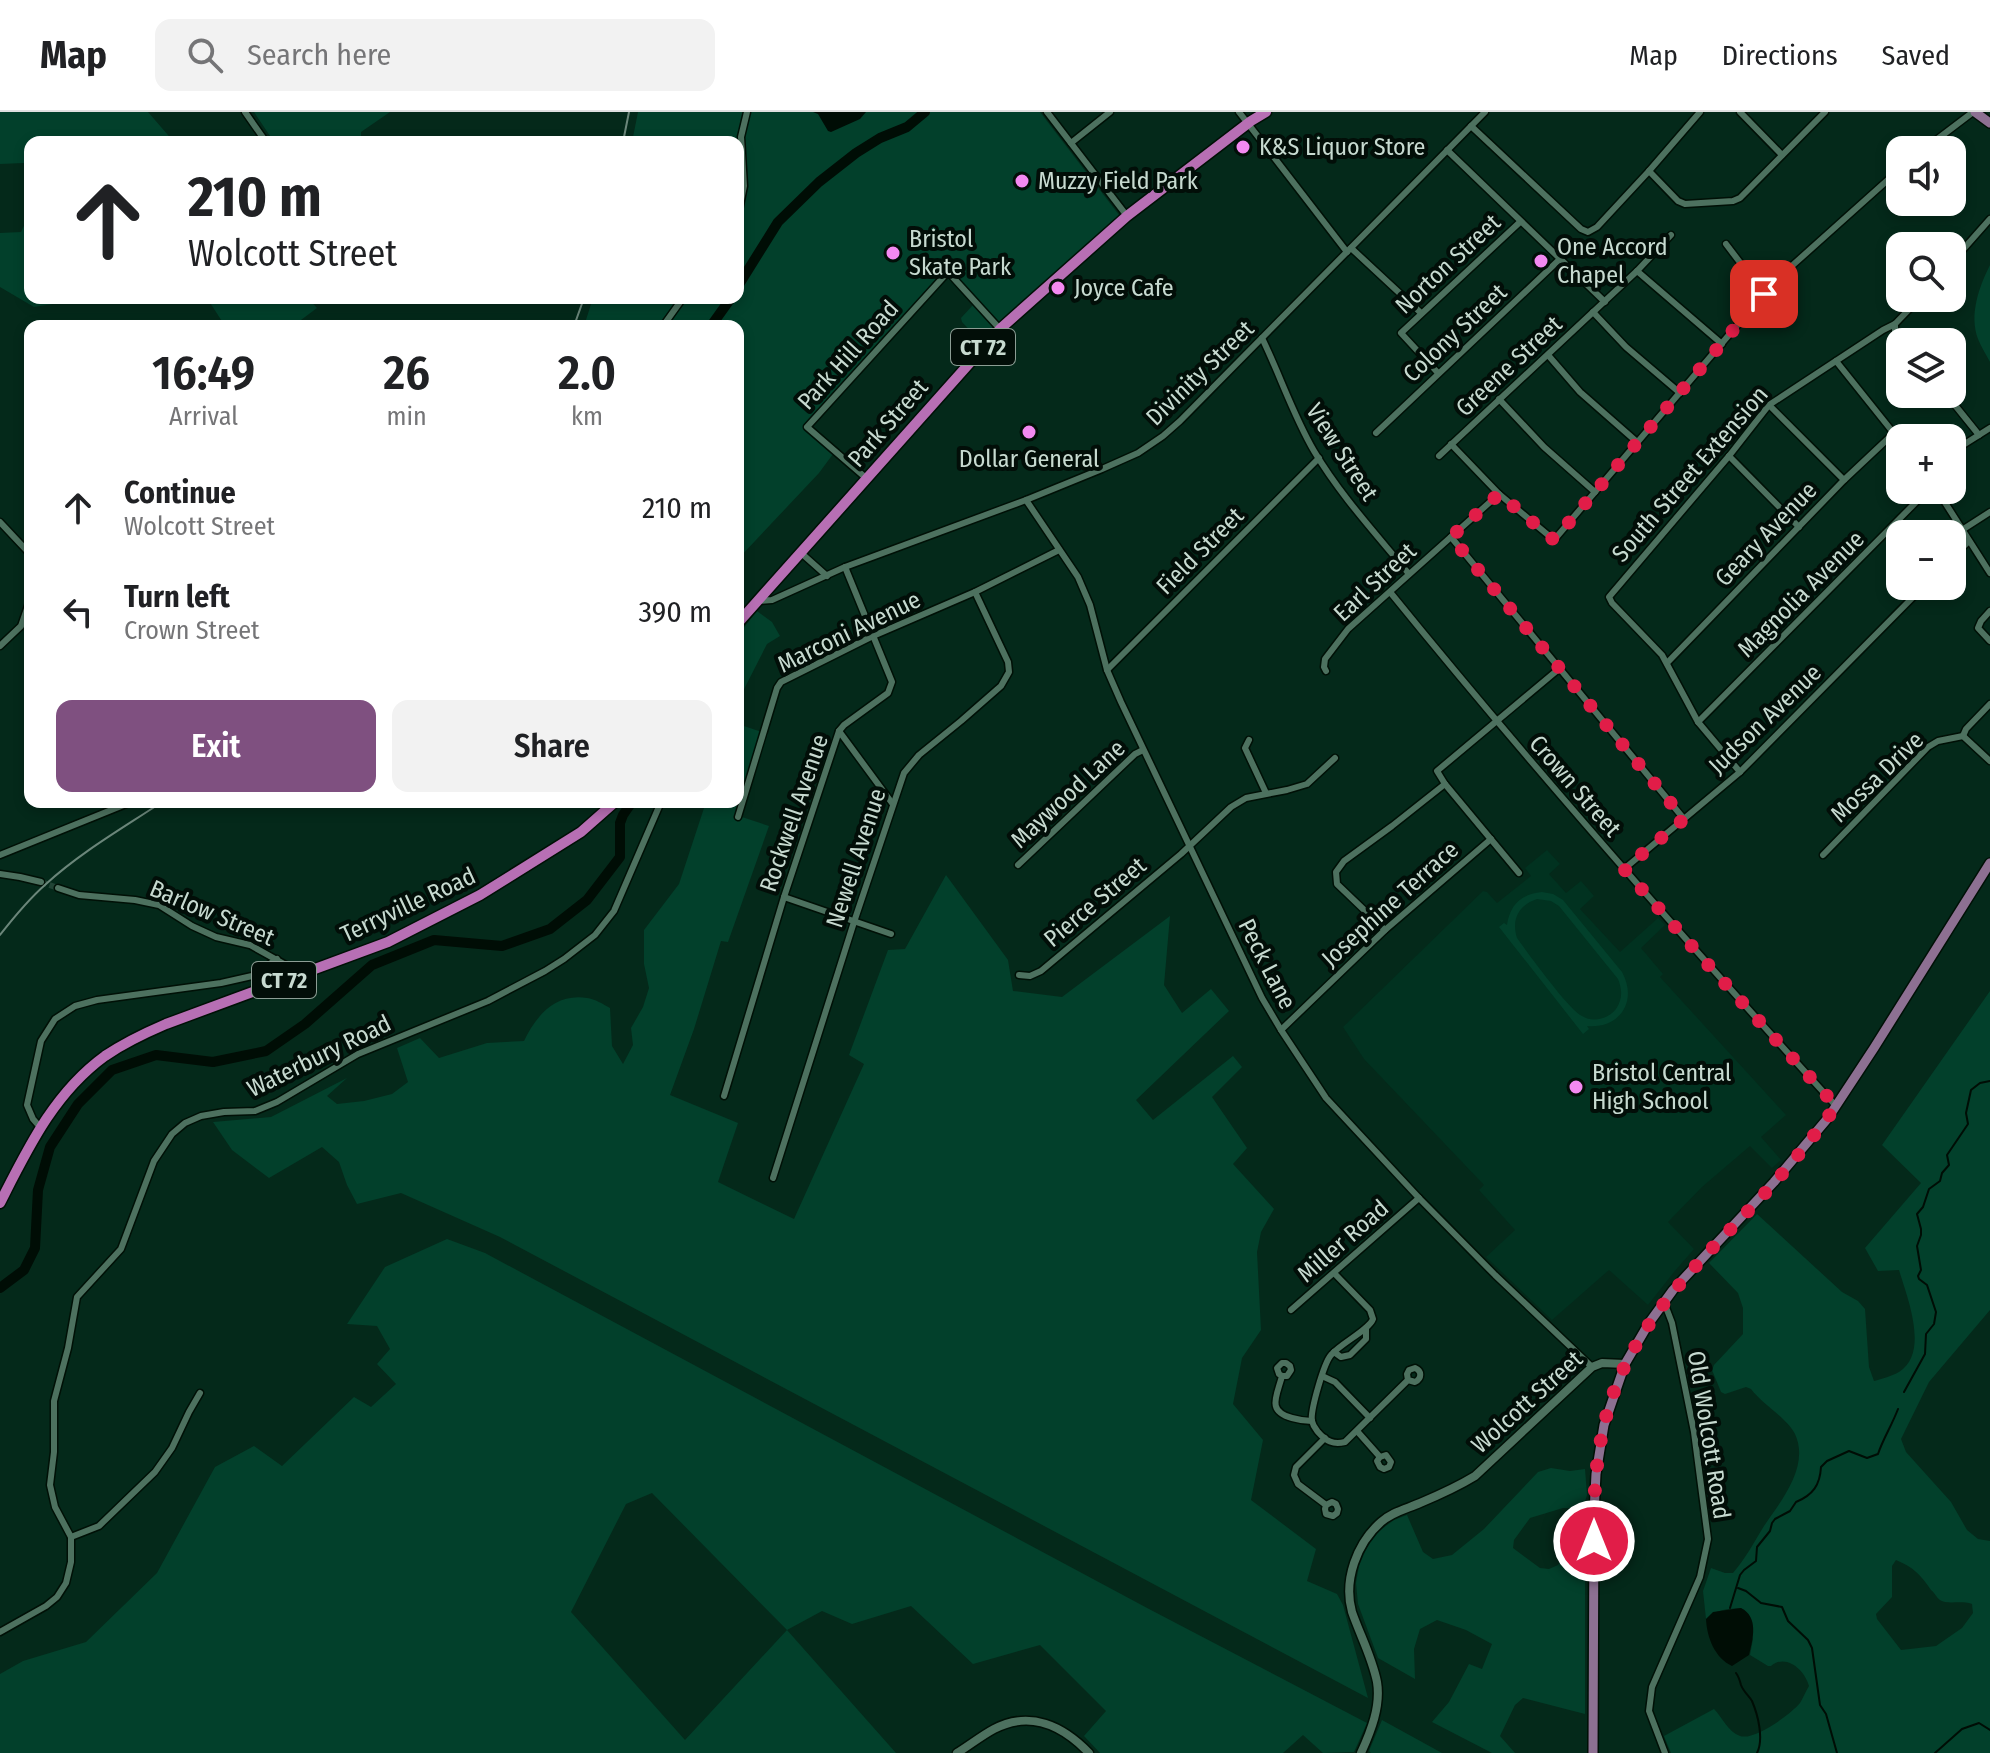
<!DOCTYPE html>
<html lang="en">
<head>
<meta charset="utf-8">
<style>
  :root { --surface:#fff; --page:#f2f2f2; --text:#202124; --muted:#757577; --line:#e0e0e0; --accent:#7f5080 }
  body { margin:0; font-family:"Fira Sans Condensed",sans-serif; background:var(--page); color:var(--text); height:100vh; display:flex; flex-direction:column; font-size:30px; white-space:nowrap }
  * { box-sizing:border-box; margin:0 }
  p { font-size:26px; color:var(--muted) }
  .icon { flex:none; width:44px; height:44px; fill:none; stroke:currentColor; stroke-width:2; stroke-linecap:round; stroke-linejoin:round }
  .map { position:relative; flex:1; overflow:hidden }
  .details { position:absolute; left:24px; top:208px; width:720px; height:488px; display:flex; flex-direction:column; background:var(--surface); border-radius:16px; box-shadow:0 4px 12px #0003 }
  .details>* { flex:none }
  .hud { position:absolute; left:24px; top:24px; width:720px; height:168px; border-radius:16px; box-shadow:0 4px 12px #0003; background:#fff; color:var(--text); overflow:hidden }
  .fabs { position:absolute; left:1886px; top:24px; display:grid; gap:16px }
  .fabs a { display:grid; place-items:center; width:80px; height:80px; border-radius:16px; background:var(--surface); box-shadow:0 4px 12px #0003; font-size:40px }
  .pin { position:absolute; display:grid; place-items:center; width:68px; height:68px; color:#fff; margin:-34px; border-radius:16px; box-shadow:0 4px 12px #0006 }
  .me { position:absolute; width:88px; margin:-44px; rotate:0deg; stroke-linejoin:round; filter:drop-shadow(0 0 6px #0008) }
  .turn { display:flex; align-items:center; gap:28px; height:168px; padding:0 32px; font-size:36px }
  .turn .icon { width:104px; height:104px; stroke-width:2.5 }
  .turn b { display:block; font-size:56px; line-height:68px }
  .eta { display:flex; justify-content:space-evenly; align-items:center; height:136px; text-align:center }
  .eta b { font-size:48px; font-weight:600; line-height:56px }
  .action { display:flex; gap:16px; margin-top:auto; padding:16px 32px }
  .action a { flex:1; height:92px; border-radius:16px; background:var(--accent); color:#fff; font-size:32px; font-weight:600; line-height:92px; text-align:center }
  .action a+a { background:var(--page); color:var(--text) }
  ul { padding:0; list-style:none }
  li { display:flex; align-items:center; gap:24px; height:104px; padding:0 32px }
  li div { flex:1 }
  li b { display:block; font-size:30px }
  li em { font-style:normal }
  header { display:flex; align-items:center; gap:48px; box-sizing:border-box; height:112px; padding:0 40px; background:var(--surface); border-bottom:2px solid var(--line) }
  header strong { font-size:38px }
  nav { display:flex; gap:44px; margin-inline-start:auto; font-size:28px }
  .search { width:560px; height:72px; background:var(--page); display:flex; align-items:center; gap:20px; box-sizing:border-box; padding:0 28px; border-radius:16px; color:var(--muted); font-size:30px }
  .map>svg:first-child { display:block }
</style>
</head>
<body>
<header>
<strong>Map</strong>
<div class="search"><svg class="icon" aria-label="search" viewBox="0 0 24 24"><circle cx="10" cy="10" r="6"/><path d="M15 15l6 6"/></svg>Search here</div>
<nav><a>Map</a><a>Directions</a><a>Saved</a></nav>
</header>
<div class="map">
<svg width="1990" height="1641" viewBox="0 0 1990 1641">
  <rect width="100%" height="100%" fill="#04291a"/>
  <polygon fill="#013220" points="1547,738 1560,752 1549,762 1566,781 1581,769 1594,784 1580,797 1620,840 1658,806 1665,813 1641,836 1663,862 1660,865 1786,1003 1761,1025 1781,1048 1772,1056 1750,1034 1702,1075 1668,1110 1694,1137 1674,1160 1648,1193 1609,1158 1552,1208 1486,1145 1515,1118 1479,1078 1484,1073 1364,947 1343,915 1483,779 1487,780 1497,791 1531,764 1525,756"/>
  <g fill="#02402b" fill-rule="evenodd">
    <polygon points="0,0 148,0 174,30 30,30 30,61 24,51 0,52"/>
    <polygon points="254,0 390,0 361,20 361,30 274,30"/>
    <polygon points="638,0 1040,0 1119,103 1119,105 982,231 962,210 961,206 973,193 949,168 941,161 805,318 833,342 819,361 738,447 738,214 584,214 593,186 738,186 738,30 632,30"/>
    <polygon points="30,101 30,186 91,186 34,195 0,175 0,121 21,120"/>
    <path d="M1990,153V250C1986,242 1981,235 1978,227C1969,202 1979,175 1990,153Z"/>
    <polygon points="207,186 308,186 317,196 293,214 225,214"/>
    <polygon points="757,499 772,510 780,524 767,532 738,589 738,523"/>
    <path d="M738,612L768,622L742,705L769,714L728,830L721,829L694,917L670,983L738,1011L718,1070L794,1107L864,952L849,943L888,838L905,837L946,763L1008,848L1013,879L1062,885L1170,804L1164,873L1182,901L1211,877L1229,899L1136,988L1153,1008L1233,944L1242,955L1212,985L1247,1036L1233,1052L1274,1097L1261,1120L1257,1140L1261,1218L1242,1246L1233,1292L1263,1328L1251,1388L1316,1437L1307,1469L1337,1482L1343,1493L1368,1586L500,1125L401,1081L357,1092L347,1073L339,1050L322,1035L269,1066L232,1038L213,1010L271,1005L347,966L327,984L337,992L364,989L392,982L408,970L397,936L420,926L439,946L487,931L524,929C536,904 555,881 587,886C595,887 603,892 610,896L612,934L623,952L633,933L631,916L643,895L649,876L644,852V818L679,772L706,690H738Z"/>
    <path d="M1542,780L1553,782L1563,788L1622,860C1638,889 1620,917 1587,914L1589,917L1583,922L1499,815L1504,811L1507,813C1510,793 1521,782 1542,780ZM1537,787L1551,789L1559,794L1618,867C1622,877 1623,887 1616,897C1608,907 1593,911 1582,904C1569,898 1527,840 1517,826C1511,807 1519,793 1537,787Z"/>
    <path d="M1990,879V1198L1929,1270L1901,1327L1906,1340L1951,1390L1967,1418L1978,1427L1990,1429V1641H1671L1664,1624L1714,1597C1722,1605 1728,1620 1740,1624C1754,1629 1791,1602 1800,1591C1803,1586 1806,1579 1809,1574C1805,1558 1786,1541 1771,1554H1768L1750,1543L1753,1527L1741,1496C1728,1497 1715,1497 1706,1507L1703,1479L1711,1456L1725,1461H1733C1746,1446 1754,1430 1764,1414C1781,1389 1810,1354 1795,1322C1787,1306 1762,1292 1751,1277L1746,1275L1725,1282L1721,1280L1712,1258L1714,1253L1743,1222V1196L1738,1181L1709,1151L1757,1102L1842,1180L1858,1189L1865,1197L1869,1255L1874,1269C1882,1267 1892,1264 1899,1260C1930,1241 1907,1185 1899,1158L1878,1159L1865,1136L1921,1071L1882,1033ZM1896,1448C1913,1455 1921,1463 1931,1478C1933,1479 1938,1487 1940,1488C1947,1493 1961,1488 1972,1492L1973,1501L1962,1516L1936,1534L1901,1538L1877,1507L1876,1502L1892,1485V1454Z"/>
    <path d="M447,1127L485,1141L1149,1497L1367,1611L1354,1640L1323,1641L1303,1623L1283,1641H1100L1084,1624L1106,1599L1040,1533L973,1552L911,1494L852,1512L822,1499L787,1518L896,1641H0V1562L23,1549L86,1530L157,1461L215,1355L254,1334L282,1354L354,1285L371,1295L396,1272L377,1252L390,1237L377,1214L347,1212L385,1155ZM652,1381L787,1518L685,1628L571,1500L626,1392Z"/>
    <polygon points="1551,1356 1570,1359 1585,1357 1587,1383 1583,1396 1563,1396 1530,1406 1514,1428 1513,1436 1540,1456 1549,1457 1558,1453 1573,1432 1585,1425 1585,1602 1523,1586 1515,1593 1500,1624 1515,1641 1492,1641 1432,1610 1449,1590 1469,1552 1482,1557 1492,1532 1466,1518 1437,1508 1420,1517 1414,1537 1415,1567 1378,1546 1358,1492 1356,1471 1359,1454 1367,1435 1379,1419 1394,1408 1407,1403 1423,1440 1433,1447 1452,1443 1484,1417 1538,1360"/>
    <polygon points="1382,1608 1442,1641 1371,1641 1369,1639"/>
  </g>
  <g fill="#000d05">
    <polygon points="813,0 866,0 860,7 831,20 828,19 818,2"/>
    <path d="M1741,1496C1759,1505 1753,1527 1749,1543L1732,1554C1715,1546 1707,1526 1706,1507L1713,1500Z"/>
  </g>
  <g fill="none" stroke-linecap="round" stroke-linejoin="round">
    <g stroke="#000d05" stroke-width="2">
      <polyline points="1904,1280 1925,1242 1926,1222 1934,1212 1936,1200 1927,1173 1919,1167 1918,1164 1921,1158 1917,1134 1921,1123 1921,1117 1917,1102 1923,1095 1929,1077 1940,1069 1942,1061 1949,1053 1947,1043 1968,1012 1966,1001 1971,978 1980,971 1990,969"/>
      <polyline points="1738,1476 1746,1479 1761,1491 1782,1495 1788,1509 1808,1528 1812,1536 1820,1593 1826,1602 1837,1641"/>
      <path d="M1730,1496L1740,1463L1744,1458L1756,1449L1757,1435L1770,1419L1772,1411L1775,1407L1790,1399L1796,1390C1813,1383 1820,1373 1821,1355L1827,1349L1849,1339L1867,1346L1878,1342C1883,1327 1892,1313 1898,1297"/>
      <path d="M1736,1561C1739,1565 1740,1569 1741,1573C1743,1579 1749,1584 1752,1589C1758,1603 1764,1627 1757,1641"/>
      <polyline points="1935,1641 1962,1617 1979,1611 1990,1618"/>
    </g>
    <g stroke="#000d05" stroke-width="10">
      <polyline points="738,174 778,110 819,70 856,41 880,26 907,15 925,0"/>
      <polyline points="711,214 731,186"/>
      <polyline points="0,1176 24,1158 35,1136 38,1078 50,1035 78,992 112,958 156,943 213,950 266,939 305,912 372,853 434,828 502,834 550,817 587,788 620,745 620,711 623,703 632,690"/>
    </g>
    <polyline stroke="#214435" stroke-width="6" stroke-dasharray="6 3" stroke-linecap="butt" points="41,770 58,776"/>
    <defs>
      <g id="street">
        <polyline points="245,0 266,30"/>
        <polyline points="1047,0 1127,104"/>
        <polyline points="1239,0 1347,140"/>
        <polyline points="1740,0 1782,43"/>
        <polyline points="1471,14 1581,117 1588,120 1597,115 1649,59 1700,0"/>
        <polyline points="1071,31 1110,0"/>
        <polyline points="1447,38 1605,190"/>
        <polyline points="1923,38 1973,0"/>
        <polyline points="1649,59 1678,89 1685,92 1733,89 1740,86 1825,0"/>
        <polyline points="738,103 744,74 741,25 747,0"/>
        <polyline points="1726,132 1764,182"/>
        <polyline points="1351,136 1421,201"/>
        <polyline points="1952,150 1990,107"/>
        <polyline points="1637,159 1722,232"/>
        <polyline points="1593,200 1626,235 1680,281"/>
        <polyline points="1895,212 1895,220 1903,230"/>
        <polyline points="663,214 683,186"/>
        <path d="M1262,226C1280,263 1293,303 1314,339C1340,383 1377,423 1409,462"/>
        <polyline points="1548,243 1580,280 1637,330"/>
        <polyline points="1836,249 1900,329"/>
        <polyline points="1438,261 1401,221 1520,110"/>
        <polyline points="1946,282 1979,323"/>
        <polyline points="1499,287 1544,335 1595,380"/>
        <polyline points="1769,293 1844,368"/>
        <polyline points="1376,321 1560,147"/>
        <polyline points="1451,332 1499,382 1554,428 1775,169 1900,57"/>
        <polyline points="1952,340 1990,316"/>
        <polyline points="1439,344 1637,159 1671,123"/>
        <polyline points="1729,344 1799,415"/>
        <polyline points="866,366 807,315 948,160 1000,217"/>
        <polyline points="1937,378 1990,461"/>
        <polyline points="1026,388 1078,465 1090,493 1107,558 1121,590 1262,886 1281,918 1326,986 1419,1086 1495,1163 1592,1255"/>
        <polyline points="0,410 30,442"/>
        <polyline points="1962,418 1990,400"/>
        <polyline points="1451,425 1684,707"/>
        <polyline points="800,440 827,464"/>
        <polyline points="1952,445 1969,429"/>
        <path d="M1390,480C1533,656 1683,826 1836,994"/>
        <polyline points="758,489 772,488 845,455 1026,388 1102,357 1138,341 1163,324 1180,309 1485,0"/>
        <polyline points="1990,499 1981,509 1978,516 1990,529"/>
        <polyline points="0,534 21,514 30,488"/>
        <polyline points="1667,551 1844,368 1894,321"/>
        <polyline points="1107,558 1319,346"/>
        <polyline points="1326,559 1324,555 1325,547 1348,517 1499,382"/>
        <polyline points="1698,610 1928,378"/>
        <polyline points="839,619 892,691"/>
        <polyline points="1963,624 1966,617 1990,592"/>
        <polyline points="1963,624 1990,649"/>
        <polyline points="1249,628 1245,636 1266,681"/>
        <polyline points="1740,660 1698,610 1662,543 1612,491 1609,485 1729,344 1769,293 1883,218 1895,212 1920,186"/>
        <polyline points="738,705 777,576 781,570 873,524 975,480 1059,438"/>
        <polyline points="0,743 131,690"/>
        <polyline points="1823,743 1928,635 1938,629 1963,624"/>
        <polyline points="1018,753 1135,642 1143,638"/>
        <polyline points="1624,757 1740,660 1924,474"/>
        <polyline points="1519,761 1445,672 1437,659 1560,556"/>
        <polyline points="0,762 20,765 41,770"/>
        <polyline points="58,776 79,783 135,788 159,793 192,814 216,825 250,833 302,862"/>
        <polyline points="784,785 891,822"/>
        <polyline points="1385,818 1337,772 1336,760 1344,749 1392,714 1445,672"/>
        <polyline points="1019,863 1030,864 1041,859 1181,742 1231,695 1246,686 1287,678 1307,672 1335,646"/>
        <polyline points="1281,918 1385,818 1491,727"/>
        <polyline points="724,984 784,785 839,619 844,613 888,581 892,570 845,455"/>
        <polyline points="40,1015 33,1007 27,993 41,929 55,907 75,894 97,888 221,871 252,864 277,847"/>
        <polyline points="773,1066 854,810 904,661 919,643 961,609 1001,574 1009,560 1008,550 975,480"/>
        <path d="M1334,1161L1370,1198L1373,1207C1369,1218 1341,1231 1331,1243C1324,1251 1310,1299 1312,1309C1313,1314 1315,1316 1318,1320C1326,1329 1333,1333 1345,1330L1408,1268L1415,1270C1422,1266 1422,1259 1415,1256L1409,1258L1407,1262L1408,1268"/>
        <polyline points="1664,1190 1672,1211 1694,1320 1708,1427 1700,1465 1652,1575 1649,1599 1665,1641"/>
        <polyline points="1291,1198 1419,1086"/>
        <polyline points="1334,1240 1341,1245 1350,1243 1366,1227 1366,1216"/>
        <path d="M1282,1264L1279,1262L1277,1256L1282,1251H1286L1290,1254L1291,1258L1287,1264H1282C1277,1284 1266,1299 1292,1306C1299,1308 1305,1309 1312,1309"/>
        <polyline points="1322,1264 1335,1270 1370,1306"/>
        <polyline points="1357,1319 1380,1345 1377,1349 1380,1355 1384,1357 1389,1355 1391,1350 1386,1343 1380,1345"/>
        <polyline points="1325,1326 1296,1355 1294,1363 1298,1372 1326,1393 1325,1397 1326,1402 1333,1404 1337,1401 1338,1397 1336,1392 1332,1390 1326,1393"/>
        <polyline points="71,1425 99,1414 155,1360 172,1336 189,1300 200,1281"/>
        <polyline points="0,1520 46,1494 57,1485 66,1471 71,1450 71,1425 55,1395 50,1373 54,1340 54,1289 68,1236 77,1185 121,1137 154,1049 172,1022 185,1011 201,1004 224,1000 255,999 277,990 358,942 488,889 545,859 564,847 595,823 614,799 661,690"/>
      </g>
      <g id="secondary">
        <path d="M957,1641C970,1633 981,1624 994,1617C1030,1598 1063,1614 1089,1641"/>
        <path d="M1361,1641C1371,1619 1381,1594 1377,1570C1372,1545 1360,1523 1352,1500C1343,1468 1357,1431 1381,1410C1392,1400 1406,1397 1420,1391C1439,1383 1457,1375 1475,1364L1592,1255L1602,1251L1625,1252"/>
      </g>
      <g id="primary">
        <polyline points="1975,0 1990,11"/>
        <polyline points="1593,1641 1594,1401 1596,1362 1604,1313 1625,1252 1649,1211 1673,1178 1774,1070 1828,1006 1874,936 1990,751"/>
      </g>
      <g id="highway">
        <polyline points="738,511 1000,217 1127,104 1251,9 1266,0"/>
        <path d="M0,1091C28,1036 54,981 105,944C124,931 145,921 166,912L388,830L480,783L581,720L615,690"/>
      </g>
    </defs>
    <use href="#street" stroke="#001006" stroke-width="9"/>
    <use href="#secondary" stroke="#001006" stroke-width="11"/>
    <use href="#primary" stroke="#001006" stroke-width="12"/>
    <use href="#highway" stroke="#001006" stroke-width="13"/>
    <use href="#street" stroke="#4d715f" stroke-width="6"/>
    <use href="#secondary" stroke="#4d715f" stroke-width="8"/>
    <use href="#primary" stroke="#8d7092" stroke-width="9"/>
    <use href="#highway" stroke="#b76fb4" stroke-width="10"/>
    <g stroke="#6b867a" stroke-width="2">
      <polyline points="623,30 629,0"/>
      <polyline points="574,214 584,186"/>
      <path d="M0,823C14,805 29,787 46,772C81,740 123,716 162,690"/>
    </g>
  </g>
  <g fill="none" stroke-linecap="round" stroke-linejoin="round">
    <path stroke="#e11d48" stroke-width="14" stroke-dasharray="0 25.2" d="M1594,1429C1593,1367 1598,1306 1627,1250C1658,1188 1707,1142 1754,1093C1783,1062 1811,1029 1836,994L1711,856L1624,757L1684,707L1451,425L1499,382L1554,428L1764,182"/>
  </g>
  <g fill="#f389f1" stroke="#020e08" stroke-width="3">
    <circle cx="1243" cy="35" r="8"/>
    <circle cx="1022" cy="69" r="8"/>
    <circle cx="893" cy="141" r="8"/>
    <circle cx="1541" cy="149" r="8"/>
    <circle cx="1058" cy="176" r="8"/>
    <circle cx="1029" cy="320" r="8"/>
    <circle cx="1576" cy="975" r="8"/>
  </g>
  <g text-anchor="middle" dominant-baseline="central" stroke-width="8" stroke-linejoin="round" paint-order="stroke">
    <g fill="#020e08" stroke="#8c9d94" stroke-width="2">
      <rect x="951" y="217" width="64" height="36" rx="6"/>
      <rect x="252" y="850" width="64" height="36" rx="6"/>
    </g>
    <g font-size="22" font-weight="bold" fill="#c7dad0">
      <text x="983" y="235">CT 72</text>
      <text x="284" y="868">CT 72</text>
    </g>
    <g font-size="24" fill="#c7dad0" stroke="#020e08" text-anchor="start">
      <text x="1259" y="35">K&amp;S Liquor Store</text>
      <text x="1038" y="69">Muzzy Field Park</text>
      <text x="909" y="127">Bristol<tspan x="909" dy="28">Skate Park</tspan></text>
      <text x="1557" y="135">One Accord<tspan x="1557" dy="28">Chapel</tspan></text>
      <text x="1074" y="176">Joyce Cafe</text>
      <text x="1029" y="347" text-anchor="middle">Dollar General</text>
      <text x="1592" y="961">Bristol Central<tspan x="1592" dy="28">High School</tspan></text>
    </g>
    <g font-size="24" fill="#c7dad0" stroke="#020e08">
      <text transform="translate(1448 152) rotate(-43)">Norton Street</text>
      <text transform="translate(1455 221) rotate(-43)">Colony Street</text>
      <text transform="translate(848 243) rotate(-48)">Park Hill Road</text>
      <text transform="translate(1509 254) rotate(-43)">Greene Street</text>
      <text transform="translate(1200 261) rotate(-44)">Divinity Street</text>
      <text transform="translate(888 311) rotate(-49)">Park Street</text>
      <text transform="translate(1342 340) rotate(57)">View Street</text>
      <text transform="translate(1690 362) rotate(-49)">South Street Extension</text>
      <text transform="translate(1766 422) rotate(-46)">Geary Avenue</text>
      <text transform="translate(1200 439) rotate(-45)">Field Street</text>
      <text transform="translate(1375 470) rotate(-43)">Earl Street</text>
      <text transform="translate(1801 482) rotate(-45)">Magnolia Avenue</text>
      <text transform="translate(849 520) rotate(-26)">Marconi Avenue</text>
      <text transform="translate(1765 607) rotate(-44)">Judson Avenue</text>
      <text transform="translate(1877 665) rotate(-44)">Mossa Drive</text>
      <text transform="translate(1575 674) rotate(49)">Crown Street</text>
      <text transform="translate(1068 682) rotate(-43)">Maywood Lane</text>
      <text transform="translate(794 701) rotate(-71)">Rockwell Avenue</text>
      <text transform="translate(856 746) rotate(-72)">Newell Avenue</text>
      <text transform="translate(1095 790) rotate(-40)">Pierce Street</text>
      <text transform="translate(1390 792) rotate(-42)">Josephine Terrace</text>
      <text transform="translate(408 793) rotate(-25)">Terryville Road</text>
      <text transform="translate(212 801) rotate(23)">Barlow Street</text>
      <text transform="translate(1267 852) rotate(63)">Peck Lane</text>
      <text transform="translate(319 944) rotate(-26)">Waterbury Road</text>
      <text transform="translate(1343 1129) rotate(-41)">Miller Road</text>
      <text transform="translate(1527 1290) rotate(-42)">Wolcott Street</text>
      <text transform="translate(1709 1323) rotate(81)">Old Wolcott Road</text>
    </g>
  </g>
</svg>
<div class="fabs">
<a><svg class="icon" aria-label="sound" viewBox="0 0 24 24"><path d="M4 9h4l5-4v14l-5-4H4zM17 9q2 3 0 6"/></svg></a>
<a><svg class="icon" aria-label="search" viewBox="0 0 24 24"><circle cx="10" cy="10" r="6"/><path d="M15 15l6 6"/></svg></a>
<a><svg class="icon" aria-label="layers" viewBox="0 0 24 24"><path d="M12 4l9 5-9 5-9-5zM3 14l9 5 9-5"/></svg></a>
<a>+</a>
<a>−</a>
</div>
<div class="pin" style="left:1764px;top:182px;background:#d93025"><svg class="icon" aria-label="arrive" viewBox="0 0 24 24"><path d="M6 21V4h12l-3 4 3 4H6"/></svg></div>
<svg class="me" style="left:1594px;top:1429px" viewBox="-20 -20 40 40"><circle r="17" fill="#e11d48" stroke="#fff" stroke-width="3"/><path d="M0-11L8 9 0 5-8 9z" fill="#fff"/></svg>
<div class="hud">
<div class="turn"><svg class="icon" aria-label="ahead" viewBox="0 0 24 24"><path d="M12 20V5M6 11l6-6 6 6"/></svg><div><b>210 m</b>Wolcott Street</div></div>
</div>
<section class="details">
<div class="eta">
<div><b>16:49</b><p>Arrival</p></div>
<div><b>26</b><p>min</p></div>
<div><b>2.0</b><p>km</p></div>
</div>
<ul>
<li><svg class="icon" aria-label="ahead" viewBox="0 0 24 24"><path d="M12 20V5M6 11l6-6 6 6"/></svg><div><b>Continue</b><p>Wolcott Street</p></div><em>210 m</em></li>
<li><svg class="icon" aria-label="left" viewBox="0 0 24 24"><path d="M17 20v-9H6M10 6l-5 5 5 5"/></svg><div><b>Turn left</b><p>Crown Street</p></div><em>390 m</em></li>
</ul>
<div class="action"><a>Exit</a><a>Share</a></div>
</section>
</div>
</body>
</html>
